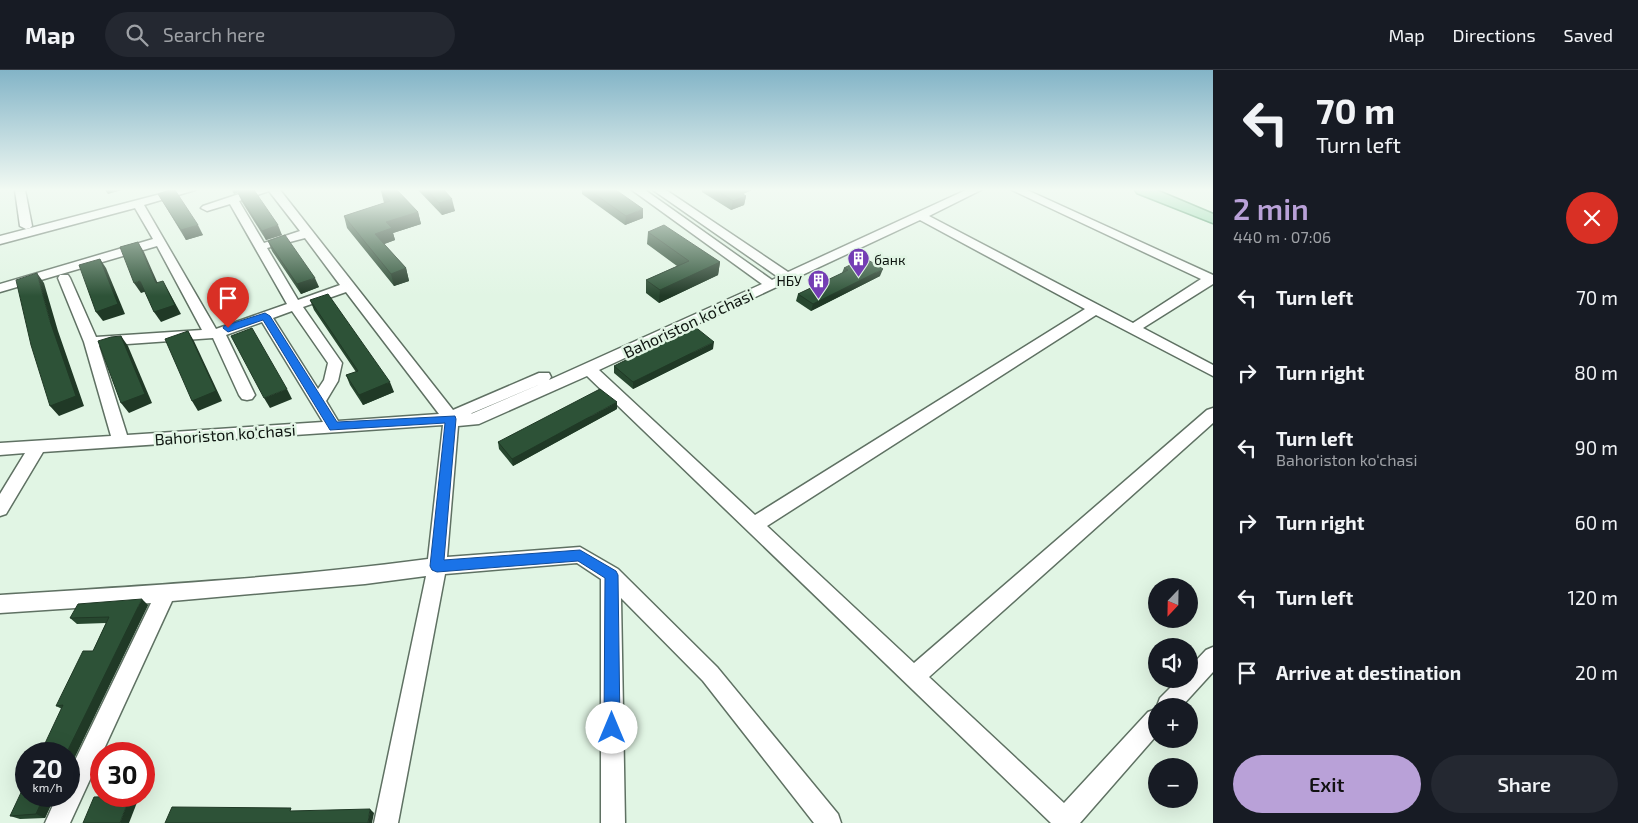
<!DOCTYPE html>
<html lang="en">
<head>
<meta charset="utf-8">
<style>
  :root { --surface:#171b24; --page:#242831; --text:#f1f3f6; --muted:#9ea1a6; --line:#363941; --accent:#b9a1d8 }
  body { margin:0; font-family:"Exo 2",sans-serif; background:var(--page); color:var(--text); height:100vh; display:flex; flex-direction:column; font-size:19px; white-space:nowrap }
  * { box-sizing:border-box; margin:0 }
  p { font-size:16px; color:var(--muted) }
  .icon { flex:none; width:28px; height:28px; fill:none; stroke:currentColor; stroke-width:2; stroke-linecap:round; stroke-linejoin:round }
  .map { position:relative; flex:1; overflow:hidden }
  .sheet { display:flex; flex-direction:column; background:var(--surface); width:425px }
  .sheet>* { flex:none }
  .guide { background:#171b24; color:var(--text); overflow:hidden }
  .needle { width:32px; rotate:202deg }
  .tools { position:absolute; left:1148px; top:508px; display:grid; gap:10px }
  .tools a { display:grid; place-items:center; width:50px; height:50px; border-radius:50%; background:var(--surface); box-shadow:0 5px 20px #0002; font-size:25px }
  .speed { position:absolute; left:15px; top:672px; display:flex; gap:10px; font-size:25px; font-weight:700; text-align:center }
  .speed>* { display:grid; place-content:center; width:65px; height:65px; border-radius:50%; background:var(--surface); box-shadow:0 5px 20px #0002; line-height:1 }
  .speed small { font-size:12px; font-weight:400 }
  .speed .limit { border:8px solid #d22; background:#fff; color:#111 }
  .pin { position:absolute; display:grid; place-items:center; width:42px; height:42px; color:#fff; margin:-51px -21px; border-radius:50% 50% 50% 0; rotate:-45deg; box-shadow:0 0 5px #0007 }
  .pin .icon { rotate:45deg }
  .me { position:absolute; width:55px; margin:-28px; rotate:0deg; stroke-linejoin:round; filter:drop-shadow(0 0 4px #0008) }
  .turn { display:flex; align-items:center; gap:18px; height:105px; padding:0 20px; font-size:22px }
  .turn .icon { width:65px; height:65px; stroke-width:2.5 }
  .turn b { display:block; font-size:35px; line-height:42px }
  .round { display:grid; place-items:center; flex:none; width:52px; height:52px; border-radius:26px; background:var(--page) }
  .overview { display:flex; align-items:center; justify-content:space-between; height:85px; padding:0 20px }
  h1 { font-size:30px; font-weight:600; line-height:38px; color:var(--accent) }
  .action { display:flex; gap:10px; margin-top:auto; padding:10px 20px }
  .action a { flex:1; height:58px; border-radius:30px; background:var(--accent); color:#111; font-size:20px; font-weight:600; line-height:58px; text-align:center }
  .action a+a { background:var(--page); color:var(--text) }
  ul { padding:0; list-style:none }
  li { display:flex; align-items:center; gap:15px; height:75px; padding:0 20px }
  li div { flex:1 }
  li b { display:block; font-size:19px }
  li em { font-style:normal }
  header { display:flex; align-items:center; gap:30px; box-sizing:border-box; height:70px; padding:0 25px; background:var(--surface); border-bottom:1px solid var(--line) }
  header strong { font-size:24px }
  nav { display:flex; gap:28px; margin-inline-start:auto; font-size:18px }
  .search { width:350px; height:45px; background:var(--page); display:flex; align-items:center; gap:12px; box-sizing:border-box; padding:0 18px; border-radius:28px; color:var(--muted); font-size:19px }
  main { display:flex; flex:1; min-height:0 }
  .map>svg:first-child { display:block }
</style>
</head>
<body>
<header>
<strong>Map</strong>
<div class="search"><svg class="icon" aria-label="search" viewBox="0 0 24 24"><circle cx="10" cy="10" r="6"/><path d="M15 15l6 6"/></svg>Search here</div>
<nav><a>Map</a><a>Directions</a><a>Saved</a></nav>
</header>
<main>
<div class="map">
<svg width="1213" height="753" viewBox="0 0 1213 753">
  <rect width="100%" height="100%" fill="#e1f5e4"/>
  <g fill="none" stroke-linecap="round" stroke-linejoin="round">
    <defs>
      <g id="minor">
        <polygon points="15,120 25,120 32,156 30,158 26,159 20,156"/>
        <path d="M176,120H195L144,135L216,259L287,234L230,134L207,141L201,138L203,136L251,120H280L453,340L539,303H549L551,307L549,310L762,214L632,120H645L772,210L778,207L653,120H666L788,202L966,120H981L929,146L1133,253L1201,209L1012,120H1027L1213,205V214L1143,258L1213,295V306L1096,245L767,456L914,593L1207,340L1213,338V353L929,607L1064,733L1148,642L1156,639V666L1080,753H1051L587,306L479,354L458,356L447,487L580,477L618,499L717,597L838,744L841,753H814L703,611L621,528L625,753H601V509L577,493L445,504L398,753H374L426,506L365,514L172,531L70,753H45L57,726H69V703L151,533L0,543V525C143,516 286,508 428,489L443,355L43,382L6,444L0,446V424L25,383L0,385V373L111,366L84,272L58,208L60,205H68L70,208L96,267L202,260L157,176L0,222V214L153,169L135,138L0,174V166ZM269,121L300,161L264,173L239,131ZM920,150L1085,239L755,445L599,300ZM305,168L340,215L298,230L267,178ZM346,222L439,344L338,351L326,331L338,311L342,293L303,237ZM292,241L328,293L324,310L318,319L273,248ZM262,252L323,352L127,365L99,276L213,268L239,325L242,329L247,330L252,329L255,325L226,265ZM543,313L471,344L470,345L472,343Z"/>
        <polygon points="1213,577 1213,602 1182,636 1157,636 1160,628 1179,609 1189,609 1189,598 1206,580"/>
      </g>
      <polygon id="major" points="1135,120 1156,120 1213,144 1213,153 1137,123"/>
    </defs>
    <use href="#minor" stroke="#5f7163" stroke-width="3"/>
    <use href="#major" stroke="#237e45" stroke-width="3"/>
    <use href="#minor" fill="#fff" fill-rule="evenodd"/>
    <use href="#major" fill="#82d3a0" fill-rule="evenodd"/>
  </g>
  <g fill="#27472f">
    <polygon points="418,120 444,120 455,141 442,145"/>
    <polygon points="582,120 616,120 643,148 625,155 582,124"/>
    <polygon points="702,120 752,120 743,124 746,126 744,135 731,140 702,122"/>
    <polygon points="381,121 418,142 421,154 393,163 395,170 384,174 406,198 409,211 394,216 347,158 344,146 384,133"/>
    <polygon points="238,123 282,165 266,170 242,132"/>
    <polygon points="158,124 203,165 186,170"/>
    <polygon points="648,162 720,192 718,205 659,233 646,223 646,210 677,196 647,174"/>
    <polygon points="268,171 319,217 301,224 272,181"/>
    <polygon points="863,192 880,206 811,241 796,231 798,224 842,203 844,198"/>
    <polygon points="310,230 394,322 363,335 350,315 346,305 356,302 314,240"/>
    <polygon points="713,279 633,319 614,303 614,296"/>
    <polygon points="617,339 513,396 499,379 498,372"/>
    <polygon points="148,535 69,699 69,684 62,639 56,636 93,581 106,553 77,554 70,548"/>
    <polygon points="26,726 55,726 45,748 20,749 10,746"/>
  </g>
  <g fill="#203926">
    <polygon points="105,120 122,120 108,124"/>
    <polygon points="232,120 244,120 234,124"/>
    <polygon points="734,120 752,120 733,128"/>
    <polygon points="746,126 744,135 731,140 733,131"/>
    <polygon points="452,129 455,141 442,145 439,133"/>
    <polygon points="643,139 643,148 625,155 626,146"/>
    <polygon points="418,142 421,154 393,163 395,170 379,176 375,164 386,152"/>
    <polygon points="198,155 203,165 186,170 181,160"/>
    <polygon points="278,155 282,165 266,170 262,161"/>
    <polygon points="138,172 144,182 162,223 156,213"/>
    <polygon points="100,189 106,198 125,244 103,251 96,242"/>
    <polygon points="720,192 718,205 659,233 660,220"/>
    <polygon points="406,198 409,211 394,216 391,204"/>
    <polygon points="883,199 880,206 811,241 813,234"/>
    <polygon points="37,203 44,213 58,261 84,336 59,346 50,336 50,251"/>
    <polygon points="315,208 319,217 301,224 297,214"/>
    <polygon points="140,211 147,221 141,223 134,213"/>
    <polygon points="163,211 181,244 161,252 154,242"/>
    <polygon points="188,261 194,271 222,331 198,341 192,331"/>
    <polygon points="121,266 128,276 152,333 129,343 121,333"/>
    <polygon points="714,272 713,279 633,319 633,312"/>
    <polygon points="390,312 394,322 363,335 359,325"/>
    <polygon points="287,319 292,329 270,338 264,328"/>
    <polygon points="617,332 617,339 513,396 512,389"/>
    <polygon points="142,529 148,535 69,699 69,684 66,684"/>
    <polygon points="44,726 55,726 45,748 36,744"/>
    <polygon points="130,726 138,730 129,753 120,753"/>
    <polygon points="370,739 374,743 372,753 368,753"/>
  </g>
  <g fill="#2d5237" stroke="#203926">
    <polygon points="170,120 175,120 198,155 181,160 158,124"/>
    <polygon points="244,120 254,120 278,155 262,161 238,123"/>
    <polygon points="382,120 397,120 418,142 386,152 392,158 375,164 406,198 391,204 344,146 390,131 381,121"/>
    <polygon points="427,120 444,120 452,129 439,133"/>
    <polygon points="589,120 616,120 643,139 626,146"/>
    <polygon points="716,120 737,120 746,126 733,131"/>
    <polygon points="664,155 720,192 660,220 646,210 689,191 648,162"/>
    <polygon points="285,165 315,208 297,214 268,171"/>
    <polygon points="138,172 156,213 163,211 175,235 154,242 140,211 134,213 120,177"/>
    <polygon points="100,189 118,234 96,242 79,195"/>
    <polygon points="860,190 863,192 868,190 883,199 813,234 798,224 840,204 848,200 844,198"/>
    <polygon points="37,203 50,251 76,326 50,336 31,275 16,210"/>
    <polygon points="328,224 390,312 359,325 346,305 358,301 310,230"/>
    <polygon points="694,256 714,272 633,312 614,296"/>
    <polygon points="252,258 287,319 264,328 231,266"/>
    <polygon points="188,261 216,321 192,331 165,269"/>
    <polygon points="121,266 145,324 121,333 98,271 111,267"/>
    <polygon points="600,319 617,332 512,389 498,372"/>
    <polygon points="142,529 66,684 40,684 63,635 56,636 83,581 93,581 109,547 70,548 78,534"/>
    <polygon points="26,712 26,726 44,726 36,744 10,746"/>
    <polygon points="130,726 120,753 83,753 94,727"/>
    <polygon points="172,737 291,738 290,741 370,739 368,753 165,753"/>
  </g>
  <linearGradient id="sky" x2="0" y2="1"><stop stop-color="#83b4c7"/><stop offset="0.53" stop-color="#f2faf3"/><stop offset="1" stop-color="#f2faf3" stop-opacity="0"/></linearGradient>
  <rect width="1213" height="226" fill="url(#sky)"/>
  <polygon fill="#1a73e8" stroke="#114b97" points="265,243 270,246 337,352 455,346 456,349 444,490 580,480 616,501 618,505 620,658 618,663 612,665 607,663 604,658 605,508 578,491 437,502 432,500 430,496 445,353 330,360 263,250 228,262 223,258 224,256"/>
  <defs>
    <symbol id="building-pin" viewBox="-11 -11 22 30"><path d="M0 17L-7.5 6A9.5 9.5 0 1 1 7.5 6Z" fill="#743db4" stroke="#e1f5e4"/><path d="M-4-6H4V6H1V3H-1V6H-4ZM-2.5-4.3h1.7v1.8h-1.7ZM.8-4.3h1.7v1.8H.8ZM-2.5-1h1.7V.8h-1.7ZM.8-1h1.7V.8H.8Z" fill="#fff"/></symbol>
  </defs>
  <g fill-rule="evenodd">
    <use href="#building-pin" x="846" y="176" width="25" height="34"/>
    <use href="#building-pin" x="806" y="198" width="25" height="34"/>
  </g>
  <g text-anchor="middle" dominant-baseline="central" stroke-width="5" stroke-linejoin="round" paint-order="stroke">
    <g font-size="14" fill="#0e1510" stroke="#e1f5e4" text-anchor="start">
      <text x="874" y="189">банк</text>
      <text x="802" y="210" text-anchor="end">НБУ</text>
    </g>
    <g font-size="16" fill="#0e1510" stroke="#e1f5e4">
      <text transform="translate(688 253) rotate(-25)">Bahoriston ko‘chasi</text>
      <text transform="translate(225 364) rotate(-4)">Bahoriston ko‘chasi</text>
    </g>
  </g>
</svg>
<div class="tools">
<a><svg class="needle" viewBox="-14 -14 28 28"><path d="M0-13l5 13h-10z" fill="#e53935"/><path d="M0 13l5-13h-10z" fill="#9ea1a6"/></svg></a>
<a><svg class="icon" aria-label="sound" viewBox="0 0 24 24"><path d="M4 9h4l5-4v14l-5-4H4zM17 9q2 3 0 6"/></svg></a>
<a>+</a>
<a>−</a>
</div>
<div class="speed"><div>20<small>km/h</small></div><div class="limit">30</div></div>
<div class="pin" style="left:228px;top:258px;background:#d93025"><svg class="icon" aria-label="arrive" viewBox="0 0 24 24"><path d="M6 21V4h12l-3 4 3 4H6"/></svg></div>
<svg class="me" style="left:612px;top:658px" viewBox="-20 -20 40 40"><circle r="19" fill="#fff"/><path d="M0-13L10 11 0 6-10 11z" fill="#1a73e8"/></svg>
</div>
<section class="sheet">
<div class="guide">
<div class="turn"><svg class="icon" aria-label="left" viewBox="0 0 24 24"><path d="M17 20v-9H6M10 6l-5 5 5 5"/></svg><div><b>70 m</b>Turn left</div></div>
</div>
<div class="overview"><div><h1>2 min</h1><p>440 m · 07:06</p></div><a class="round" style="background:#d93025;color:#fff"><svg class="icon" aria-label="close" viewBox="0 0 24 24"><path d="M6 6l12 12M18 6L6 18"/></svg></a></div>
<ul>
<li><svg class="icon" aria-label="left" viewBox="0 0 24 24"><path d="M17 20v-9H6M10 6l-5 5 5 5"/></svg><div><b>Turn left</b></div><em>70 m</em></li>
<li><svg class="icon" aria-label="right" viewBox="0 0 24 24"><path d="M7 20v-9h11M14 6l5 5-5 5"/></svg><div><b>Turn right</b></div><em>80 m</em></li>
<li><svg class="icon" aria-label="left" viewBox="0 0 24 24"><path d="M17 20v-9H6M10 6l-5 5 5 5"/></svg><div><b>Turn left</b><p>Bahoriston ko‘chasi</p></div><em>90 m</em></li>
<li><svg class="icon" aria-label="right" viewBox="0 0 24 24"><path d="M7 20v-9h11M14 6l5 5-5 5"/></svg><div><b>Turn right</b></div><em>60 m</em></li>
<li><svg class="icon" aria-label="left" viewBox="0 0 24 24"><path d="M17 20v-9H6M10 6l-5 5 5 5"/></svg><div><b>Turn left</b></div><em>120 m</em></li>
<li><svg class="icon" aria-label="arrive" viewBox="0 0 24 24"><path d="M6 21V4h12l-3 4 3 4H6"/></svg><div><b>Arrive at destination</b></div><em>20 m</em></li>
</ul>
<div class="action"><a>Exit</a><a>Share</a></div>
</section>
</main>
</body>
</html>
